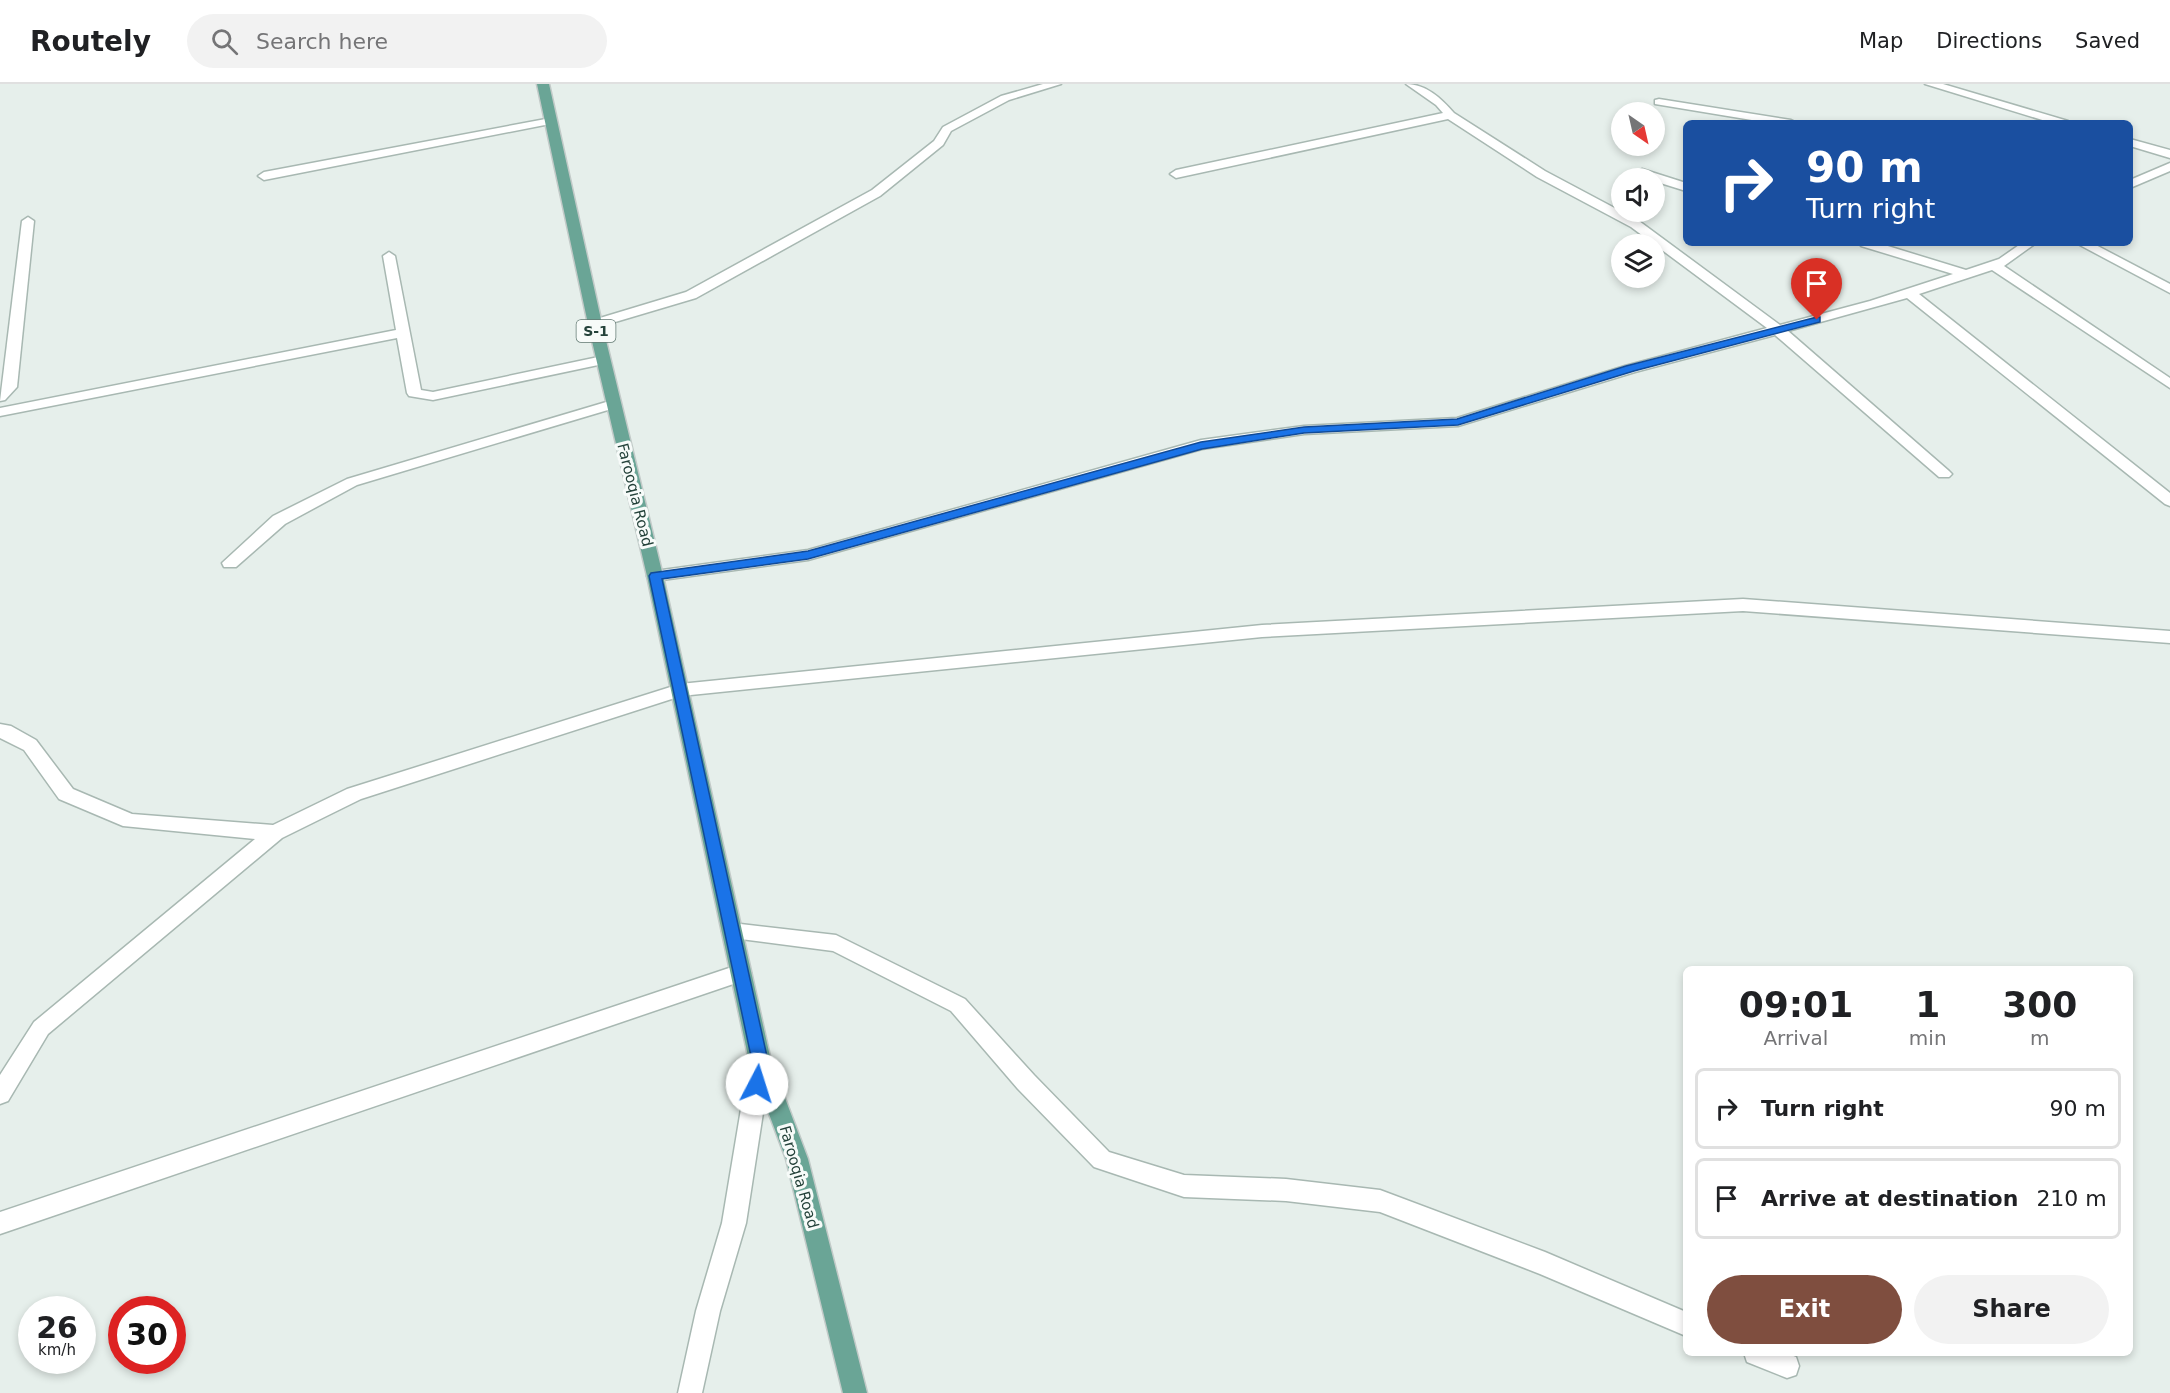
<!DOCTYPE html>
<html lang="en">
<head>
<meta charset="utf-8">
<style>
  :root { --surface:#fff; --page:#f2f2f2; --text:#202124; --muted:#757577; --line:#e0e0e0; --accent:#7f4e3f }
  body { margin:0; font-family:"DejaVu Sans",sans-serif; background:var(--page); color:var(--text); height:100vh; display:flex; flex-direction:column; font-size:22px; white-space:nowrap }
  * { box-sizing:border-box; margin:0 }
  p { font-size:20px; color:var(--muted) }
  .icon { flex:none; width:33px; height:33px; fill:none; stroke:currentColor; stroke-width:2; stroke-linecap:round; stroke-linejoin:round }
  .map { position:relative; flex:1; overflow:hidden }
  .details { position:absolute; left:1683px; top:882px; width:450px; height:390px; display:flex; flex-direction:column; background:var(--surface); border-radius:9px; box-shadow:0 3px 9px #0003 }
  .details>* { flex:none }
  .banner { position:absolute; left:1683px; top:36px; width:450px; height:126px; border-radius:9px; box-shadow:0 3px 9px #0003; background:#1a4fa0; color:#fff; overflow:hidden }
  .needle { width:39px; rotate:146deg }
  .fabs { position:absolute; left:1611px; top:18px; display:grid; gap:12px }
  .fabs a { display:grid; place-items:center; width:54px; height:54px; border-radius:50%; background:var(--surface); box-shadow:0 3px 9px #0003; font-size:30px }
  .speed { position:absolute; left:18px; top:1212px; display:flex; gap:12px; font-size:30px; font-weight:700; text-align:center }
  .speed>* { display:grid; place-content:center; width:78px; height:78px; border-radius:50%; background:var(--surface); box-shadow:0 3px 9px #0003; line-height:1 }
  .speed small { font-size:15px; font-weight:400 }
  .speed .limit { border:9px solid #d22; background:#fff; color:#111 }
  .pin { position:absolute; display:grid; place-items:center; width:51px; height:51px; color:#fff; margin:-62px -26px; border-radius:50% 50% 50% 0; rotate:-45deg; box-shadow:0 0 6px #0007 }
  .pin .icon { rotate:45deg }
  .me { position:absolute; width:66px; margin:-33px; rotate:5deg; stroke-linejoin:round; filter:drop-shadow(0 0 4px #0008) }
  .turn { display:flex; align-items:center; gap:21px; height:126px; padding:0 24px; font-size:27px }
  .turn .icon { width:78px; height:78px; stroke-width:2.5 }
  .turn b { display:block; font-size:42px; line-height:51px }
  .eta { display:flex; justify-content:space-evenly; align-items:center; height:102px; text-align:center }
  .eta b { font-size:36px; font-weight:700; line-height:42px }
  .button { display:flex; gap:12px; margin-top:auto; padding:12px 24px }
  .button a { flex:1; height:69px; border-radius:36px; background:var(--accent); color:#fff; font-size:24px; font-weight:700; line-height:69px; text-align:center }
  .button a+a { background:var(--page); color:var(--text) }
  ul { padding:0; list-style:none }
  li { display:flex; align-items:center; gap:18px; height:81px; margin:0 12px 9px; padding:0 12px; border:3px solid var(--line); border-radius:9px }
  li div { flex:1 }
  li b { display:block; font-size:22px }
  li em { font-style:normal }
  header { display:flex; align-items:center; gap:36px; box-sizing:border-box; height:84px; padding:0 30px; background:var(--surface); border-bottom:2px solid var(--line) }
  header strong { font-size:28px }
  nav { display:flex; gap:33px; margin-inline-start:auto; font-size:21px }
  .search { width:420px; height:54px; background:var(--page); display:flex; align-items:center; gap:15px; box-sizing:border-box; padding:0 21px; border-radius:33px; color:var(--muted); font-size:22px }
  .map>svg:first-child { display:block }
</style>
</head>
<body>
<header>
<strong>Routely</strong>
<div class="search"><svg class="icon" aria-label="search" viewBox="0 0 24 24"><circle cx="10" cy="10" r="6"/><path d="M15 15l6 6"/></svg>Search here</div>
<nav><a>Map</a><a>Directions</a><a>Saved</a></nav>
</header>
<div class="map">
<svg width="2170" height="1309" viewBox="0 0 2170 1309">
  <rect width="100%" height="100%" fill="#e6efeb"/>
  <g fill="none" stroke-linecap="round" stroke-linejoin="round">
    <defs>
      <g id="minor">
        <polygon points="1043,0 1061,0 1009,16 951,47 943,61 880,112 696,214 595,244 588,240 590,237 686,208 872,106 934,57 943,43 1001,12"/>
        <path d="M1406,0C1426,0 1441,14 1454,29L1545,87L1639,137L1780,241L1870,217L1953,190L1861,162L1859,159H1878L1966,186L1999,175L2022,159H2036L2004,182L2170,294V304L1992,186L1919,210L2170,409V422L2165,420L1907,214L1788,247L1949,387L1952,390L1949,393H1939L1775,251L1635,288L1458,342L1304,350L1202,365L808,476L655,497L649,496L647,492L649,488L655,487L808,466L1201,356L1304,342L1457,334L1625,282L1767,244L1631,143L1537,93L1448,35L1176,94L1170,90L1176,86L1443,29L1436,21Z"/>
        <polygon points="1925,0 1943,0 2068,37 2070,39 2052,39"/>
        <polygon points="1659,15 1791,36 1797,39 1770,39 1655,20 1655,16"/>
        <polygon points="551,34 555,35 555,39 264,96 258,92 264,88"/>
        <polygon points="2130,55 2170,66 2170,74 2130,62"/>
        <polygon points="2170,79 2170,87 2130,104 2130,96"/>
        <polygon points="1642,85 1686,99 1686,107 1654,97 1654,94 1638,92 1636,89"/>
        <polygon points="28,133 34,137 17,303 5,316 0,317 22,137"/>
        <polygon points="2076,159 2092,159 2170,200 2170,209"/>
        <polygon points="389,168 395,172 421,306 433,308 603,272 610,276 603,280 433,316 409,312 407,309 397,254 0,332 0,324 396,246 383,172"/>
        <polygon points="613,316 618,317 620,320 618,323 357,401 285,440 236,483 224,483 222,479 273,432 347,395"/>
        <polygon points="1743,515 2170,547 2170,559 1743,527 1262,553 681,612 361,715 282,754 48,950 8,1017 0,1020 0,991 34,938 255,755 123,742 59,715 24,666 0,654 0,640 11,642 36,656 73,705 132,730 273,741 347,705 680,600 1262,541"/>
        <polygon points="732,839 836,851 965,915 1034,991 1109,1068 1184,1091 1286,1095 1380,1106 1545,1168 1686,1228 1686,1252 1540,1190 1380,1128 1286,1117 1184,1113 1094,1083 1018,1005 951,927 833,867 725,853 722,847 725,841"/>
        <polygon points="741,880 748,883 751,889 748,895 0,1150 0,1128"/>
        <polygon points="760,968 768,970 771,977 746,1139 720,1227 702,1309 678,1309 696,1227 722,1139 749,977 752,970"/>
        <polygon points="1744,1269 1786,1269 1796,1273 1799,1282 1796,1291 1787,1294 1747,1278"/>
      </g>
      <polygon id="major" points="537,0 549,0 602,240 663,492 771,977 808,1075 867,1309 843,1309 786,1075 749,977 647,492 588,240"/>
    </defs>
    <use href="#minor" stroke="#a8b8b2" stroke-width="3"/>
    <use href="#major" stroke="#c2cac8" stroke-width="3"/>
    <use href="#minor" fill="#fff" fill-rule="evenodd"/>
    <use href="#major" fill="#6aa596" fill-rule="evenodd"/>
  </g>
  <polygon fill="#1a73e8" stroke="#114b97" stroke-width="1.5" points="1817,233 1820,233 1820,238 1634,287 1458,341 1304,349 1202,365 808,475 662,495 768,977 762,1006 757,1008 751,1006 748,1000 752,977 649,492 651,489 808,467 1201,358 1304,343 1457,335 1626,282"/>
  <g text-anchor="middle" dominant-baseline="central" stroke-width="6" stroke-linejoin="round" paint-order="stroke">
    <rect fill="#f7fbf9" stroke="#637a73" stroke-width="1.5" x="576.5" y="236" width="39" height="22" rx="4.5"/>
    <g font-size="14" font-weight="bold" fill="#24423a">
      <text x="596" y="247">S-1</text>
    </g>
    <g font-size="15" fill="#24423a" stroke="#f7fbf9">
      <text transform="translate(635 411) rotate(76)">Farooqia Road</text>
      <text transform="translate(799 1093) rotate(74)">Farooqia Road</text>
    </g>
  </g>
</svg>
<div class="fabs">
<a><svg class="needle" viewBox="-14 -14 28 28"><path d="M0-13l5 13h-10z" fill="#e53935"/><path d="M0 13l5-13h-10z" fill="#757577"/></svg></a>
<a><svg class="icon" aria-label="sound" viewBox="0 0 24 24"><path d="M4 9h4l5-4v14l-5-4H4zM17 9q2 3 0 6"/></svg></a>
<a><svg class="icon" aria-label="layers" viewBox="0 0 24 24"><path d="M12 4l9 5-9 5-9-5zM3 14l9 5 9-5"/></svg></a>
</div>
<div class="speed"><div>26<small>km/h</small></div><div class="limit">30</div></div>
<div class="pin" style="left:1817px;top:236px;background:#d93025"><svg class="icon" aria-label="arrive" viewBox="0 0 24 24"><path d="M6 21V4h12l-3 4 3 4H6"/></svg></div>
<svg class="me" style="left:757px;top:1000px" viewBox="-20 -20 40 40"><circle r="19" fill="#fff"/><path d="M0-13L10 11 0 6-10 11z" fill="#1a73e8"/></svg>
<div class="banner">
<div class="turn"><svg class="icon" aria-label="right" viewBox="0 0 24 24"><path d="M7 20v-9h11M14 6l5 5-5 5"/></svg><div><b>90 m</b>Turn right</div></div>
</div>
<section class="details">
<div class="eta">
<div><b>09:01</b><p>Arrival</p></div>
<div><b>1</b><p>min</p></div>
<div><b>300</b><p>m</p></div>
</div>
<ul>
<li><svg class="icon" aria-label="right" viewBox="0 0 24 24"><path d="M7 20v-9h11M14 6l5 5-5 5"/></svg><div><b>Turn right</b></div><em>90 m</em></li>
<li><svg class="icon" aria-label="arrive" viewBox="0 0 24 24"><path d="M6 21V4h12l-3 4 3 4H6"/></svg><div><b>Arrive at destination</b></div><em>210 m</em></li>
</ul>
<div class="button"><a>Exit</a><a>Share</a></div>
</section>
</div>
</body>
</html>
